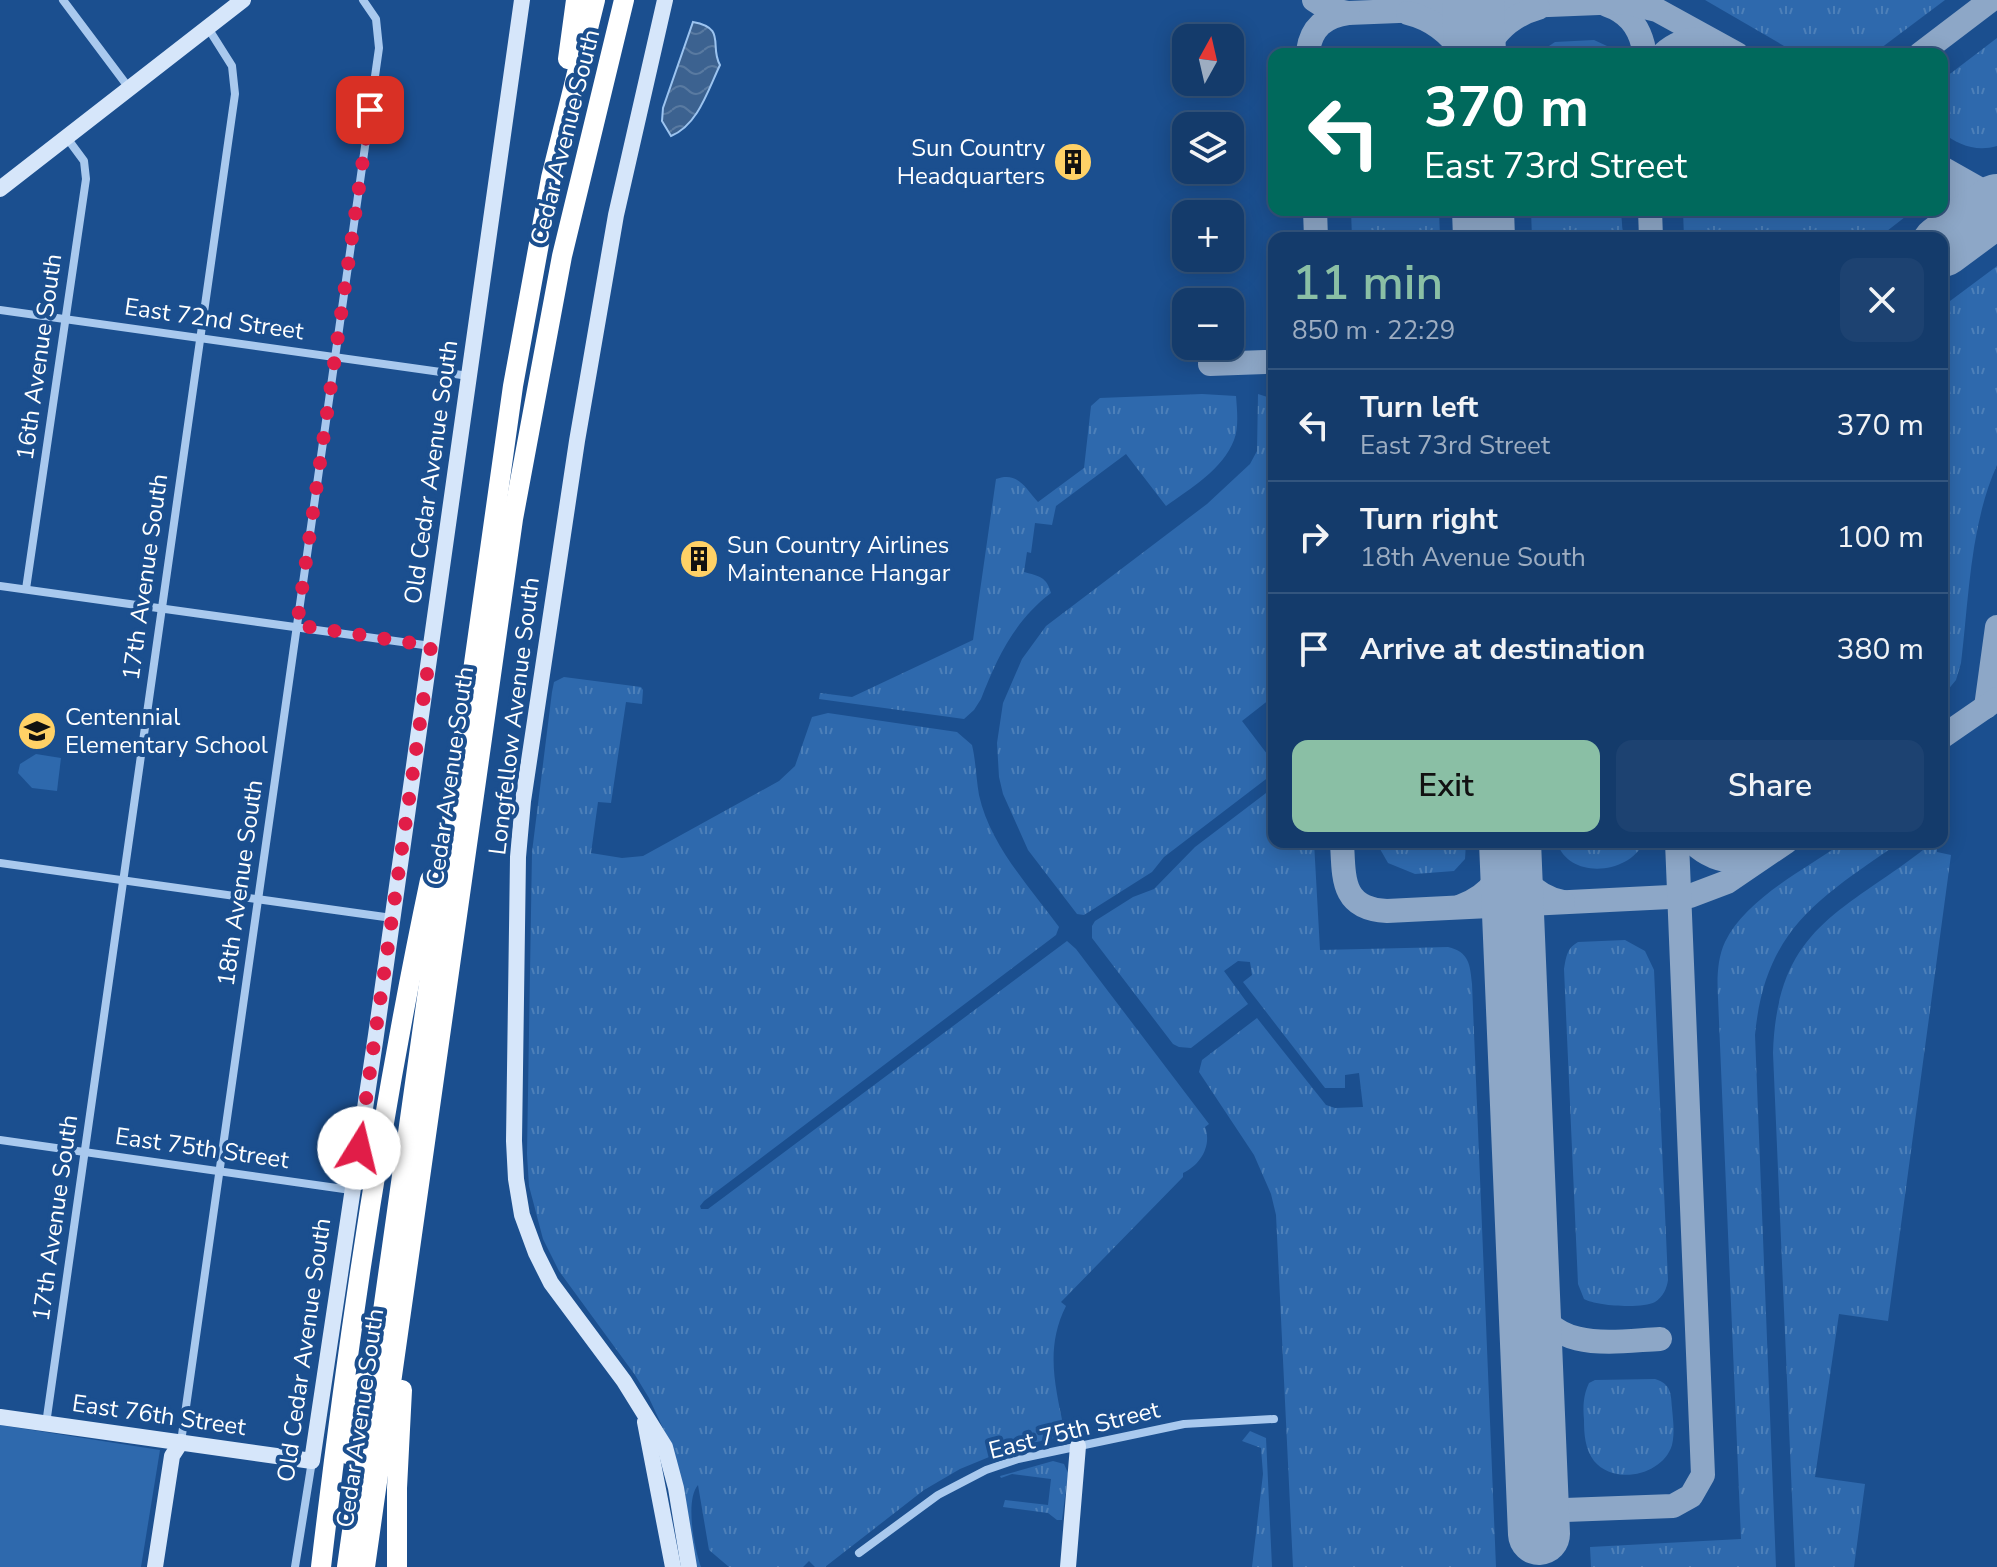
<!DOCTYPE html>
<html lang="en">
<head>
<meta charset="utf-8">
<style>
  :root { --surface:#143b6b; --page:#1d4271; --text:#f1f3f6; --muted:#9dadc1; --line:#33557e; --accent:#8abfa5 }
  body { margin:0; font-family:"Nunito Sans",sans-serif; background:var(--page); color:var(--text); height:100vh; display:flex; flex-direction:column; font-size:30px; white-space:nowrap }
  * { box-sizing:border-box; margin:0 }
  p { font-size:26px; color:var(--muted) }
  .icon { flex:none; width:44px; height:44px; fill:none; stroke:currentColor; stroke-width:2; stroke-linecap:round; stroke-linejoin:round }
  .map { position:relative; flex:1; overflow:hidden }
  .details { position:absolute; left:1268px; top:232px; width:680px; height:616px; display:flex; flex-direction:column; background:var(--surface); border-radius:16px; box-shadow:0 4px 20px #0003,0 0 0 2px var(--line) }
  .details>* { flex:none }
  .banner { position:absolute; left:1268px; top:48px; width:680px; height:168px; border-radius:16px; box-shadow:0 4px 20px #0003,0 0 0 2px var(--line); background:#00695c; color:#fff; overflow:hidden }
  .needle { width:52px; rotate:8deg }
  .controls { position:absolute; left:1172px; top:24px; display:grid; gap:16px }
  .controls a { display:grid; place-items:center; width:72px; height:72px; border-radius:16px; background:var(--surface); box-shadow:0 4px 20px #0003,0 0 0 2px var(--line); font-size:40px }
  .pin { position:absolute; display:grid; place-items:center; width:68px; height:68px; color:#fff; margin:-34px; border-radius:16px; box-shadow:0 4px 12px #0006 }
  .me { position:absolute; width:88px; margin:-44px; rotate:9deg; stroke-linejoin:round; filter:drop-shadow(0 0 6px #0008) }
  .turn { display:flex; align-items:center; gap:28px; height:168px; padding:0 24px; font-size:36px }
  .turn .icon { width:104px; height:104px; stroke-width:2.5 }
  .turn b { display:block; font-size:56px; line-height:68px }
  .round { display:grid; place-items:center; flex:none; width:84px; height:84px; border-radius:16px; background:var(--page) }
  .head { display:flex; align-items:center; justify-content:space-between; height:136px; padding:0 24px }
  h1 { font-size:48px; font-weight:600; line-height:60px; color:var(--accent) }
  .button { display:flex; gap:16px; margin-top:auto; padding:16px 24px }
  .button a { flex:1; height:92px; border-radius:16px; background:var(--accent); color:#111; font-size:32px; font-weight:600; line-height:92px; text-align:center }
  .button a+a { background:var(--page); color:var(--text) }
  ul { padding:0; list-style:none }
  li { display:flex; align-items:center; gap:24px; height:112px; padding:0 24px; border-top:2px solid var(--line) }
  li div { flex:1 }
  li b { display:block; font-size:30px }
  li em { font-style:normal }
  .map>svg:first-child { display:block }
</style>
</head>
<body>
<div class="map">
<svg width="1997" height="1567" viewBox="0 0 1997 1567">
  <defs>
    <pattern id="grass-tufts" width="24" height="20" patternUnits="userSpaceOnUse" patternTransform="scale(2)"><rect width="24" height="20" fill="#2e69ad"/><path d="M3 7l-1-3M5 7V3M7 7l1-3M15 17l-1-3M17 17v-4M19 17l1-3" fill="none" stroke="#4d80b9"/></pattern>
    <pattern id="water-waves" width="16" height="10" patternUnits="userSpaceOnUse" patternTransform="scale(2)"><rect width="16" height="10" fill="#3c6290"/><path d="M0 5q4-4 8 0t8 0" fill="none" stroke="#597aa1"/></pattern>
  </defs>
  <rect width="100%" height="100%" fill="#1b4f8f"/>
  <g fill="url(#grass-tufts)">
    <polygon points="1705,0 1945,0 1873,54 1798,54"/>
    <path d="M1997,38V146C1976,152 1958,145 1942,132V80Z"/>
    <polygon points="1594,40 1607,46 1613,54 1537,54 1555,42"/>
    <polygon points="1351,210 1439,210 1440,238 1352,238"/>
    <polygon points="1531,210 1621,210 1623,238 1532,238"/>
    <polygon points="1683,210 1914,210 1878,238 1684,238"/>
    <path d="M1997,266V465C1970,525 1969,598 1961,663L1956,680L1942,697V307Z"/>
    <path d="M1202,394L1236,396C1237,410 1239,427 1234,440C1223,469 1190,489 1166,506L1126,454L1056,506L1052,525L1035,523L1031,553L1027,552L1024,572C1039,576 1047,577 1051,593C1014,621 997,658 981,699L974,710L964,719L819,699L820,693L852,697L973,640L996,479C1018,471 1025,488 1038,502L1084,468L1091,406L1100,398Z"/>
    <polygon points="1258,394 1274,399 1274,696 1242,721 1274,763 1274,773 1164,857 1152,872 1084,915 1077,914 1028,850 1003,794 999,777 997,743 1003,703 1022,659 1046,626 1207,504 1250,464 1257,451"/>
    <path d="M564,677L641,687L643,690L642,704L626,702L611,803L598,802L591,853L622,858L643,856L779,781L795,766L812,717L828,713L957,732L972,745C976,762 976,778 979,795C990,845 1029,886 1059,927L1056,935L704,1201L700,1206L701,1209H708L1067,941L1076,949L1209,1124L1205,1127C1212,1145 1201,1165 1183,1173V1177L1061,1302L1066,1306C1045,1348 1055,1385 1064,1429L1063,1436L1011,1448L960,1469L924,1490L825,1567H815L809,1561L803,1567H729L709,1550L698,1485C685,1500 694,1548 701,1567H695L669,1441L649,1398L635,1375L559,1271L543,1239L529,1186L527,1154L532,852L552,692L554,682Z"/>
    <path d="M1274,787V842H1314L1320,950L1448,947C1469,952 1470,964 1472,984L1496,1567H1293L1276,1215L1271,1194L1254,1155L1199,1072L1202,1060L1257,1018L1326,1105L1335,1108L1363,1107L1359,1073L1345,1075V1088H1325L1243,982L1252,975L1250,962L1238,961L1224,971L1248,1004L1191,1048L1179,1047L1173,1044L1092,938V926L1095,921L1133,897L1154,889L1195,847Z"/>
    <polygon points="1376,842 1466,842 1465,859 1454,871 1415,874 1388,863"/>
    <path d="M1557,842H1644C1629,875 1568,880 1557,842Z"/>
    <path d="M1844,842H1900C1820,898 1765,928 1755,1035L1776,1567H1591L1590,1547L1741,1539L1718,998C1717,980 1717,959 1725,942C1746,899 1805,869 1844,842Z"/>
    <path d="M1933,842H1937V852L1951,855L1888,1321L1839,1314L1815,1477L1865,1484L1854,1567H1795L1773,1053C1777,923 1847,912 1933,842Z"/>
    <path d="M1625,940L1645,951L1654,970L1668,1280C1667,1288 1663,1297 1655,1302C1642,1309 1596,1306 1584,1299L1578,1284L1564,969C1566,957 1567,948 1578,942Z"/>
    <path d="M1655,1379C1671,1384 1671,1393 1672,1408C1673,1420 1675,1433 1672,1445C1663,1475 1615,1486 1594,1461C1585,1449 1584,1434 1584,1420C1583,1406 1583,1396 1589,1383L1595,1380Z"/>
    <polygon points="1250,1431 1266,1438 1272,1567 1252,1567 1263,1474 1261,1448 1242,1441"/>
    <polygon points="1053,1461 1064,1464 1068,1473 1062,1520 1057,1520 1048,1513 1003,1507 1005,1500 1048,1505 1051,1479 1012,1474 1001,1478 1000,1476"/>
  </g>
  <g fill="#2e69ad">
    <polygon points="36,754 61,758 57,791 32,788 18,773 20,764"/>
    <polygon points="0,1425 160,1450 141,1567 0,1567"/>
  </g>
  <path fill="url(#water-waves)" stroke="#9cc4f0" stroke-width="2" d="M693,22C727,28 709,46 720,65C708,90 698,125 671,136L662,121L663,108Z"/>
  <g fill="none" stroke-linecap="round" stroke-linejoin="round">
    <g stroke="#8da7c7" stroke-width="24">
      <path d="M1607,5C1627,12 1638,25 1643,45"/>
      <polyline points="1348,13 1624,2 1657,10 1737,54"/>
      <path d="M1408,13C1433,19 1450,33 1464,54"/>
      <path d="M1308,51C1311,28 1325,16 1348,13L1328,9L1314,0"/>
      <path d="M1484,54C1495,31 1513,15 1538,8"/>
      <path d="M1663,54C1677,41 1693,37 1712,41"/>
      <polyline points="1920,54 1991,0"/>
      <polyline points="1942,168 1997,199"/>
      <path d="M1942,170C1961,193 1962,220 1942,243"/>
      <polyline points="1315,210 1316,238"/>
      <polyline points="1650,210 1651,238"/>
      <polyline points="1210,364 1265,362"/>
      <polyline points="1986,707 1997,627"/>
      <polyline points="1942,737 1997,699"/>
      <path d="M1342,842C1344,878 1341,909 1387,911L1690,896L1727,882L1786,842"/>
      <path d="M1511,842C1515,872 1532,896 1563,902"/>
      <path d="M1692,842C1711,860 1734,865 1759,858"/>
      <path d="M1461,906C1490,896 1507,873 1507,842"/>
      <path d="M1528,1260C1529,1272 1529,1286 1533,1298C1551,1354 1615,1341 1660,1339"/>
      <polyline points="1538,1511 1673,1506 1691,1496 1703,1475 1677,842"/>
    </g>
    <g stroke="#8da7c7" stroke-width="62">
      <polyline points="1473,0 1475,54"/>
      <polyline points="1483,210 1484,238"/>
      <polyline points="1942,246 1997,205"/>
      <polyline points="1510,842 1539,1534"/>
    </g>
    <g stroke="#a9c9ee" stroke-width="8">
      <polyline points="63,0 129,88"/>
      <polyline points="0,310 469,376"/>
      <polyline points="0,586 431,646"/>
      <polyline points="26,589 86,179 84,161 67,138"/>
      <polyline points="0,863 392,918"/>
      <polyline points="0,1140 351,1190"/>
      <polyline points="46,1424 235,94 232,66 208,28"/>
      <polyline points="181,1442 379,48 376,19 363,0"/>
      <polyline points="859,1553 938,1495 986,1470 1018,1459 1184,1424 1274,1419"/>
      <polyline points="295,1567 312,1461"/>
    </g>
    <g stroke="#d6e6fa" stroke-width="16">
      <polyline points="665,0 616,215 577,441 523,801 518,857 514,1141 516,1179 522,1215 536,1253 551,1283 624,1381 665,1447 676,1488 689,1567"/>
      <polyline points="0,189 243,0"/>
      <polyline points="0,1417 312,1461 376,1035 522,0"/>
      <polyline points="645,1422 673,1567"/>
      <polyline points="155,1567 172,1456 181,1442"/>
      <polyline points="1068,1567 1078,1446"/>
    </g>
    <g stroke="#fff" stroke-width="20">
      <polyline points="568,59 576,0"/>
      <polyline points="347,1454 361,1383"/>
      <path d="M321,1567C348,1336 382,1107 430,880"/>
      <polyline points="347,1567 513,386 551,178 595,0"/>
      <polyline points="365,1567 513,519 562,256 624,0"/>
      <polyline points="397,1567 397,1488 402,1390"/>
    </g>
  </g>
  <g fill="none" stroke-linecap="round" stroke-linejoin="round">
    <polyline stroke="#e11d48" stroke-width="14" stroke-dasharray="0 25.2" points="359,1148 431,646 297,625 370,110"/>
  </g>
  <defs>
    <symbol id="building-disc" viewBox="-11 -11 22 22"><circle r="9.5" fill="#ffd166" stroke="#1b4f8f"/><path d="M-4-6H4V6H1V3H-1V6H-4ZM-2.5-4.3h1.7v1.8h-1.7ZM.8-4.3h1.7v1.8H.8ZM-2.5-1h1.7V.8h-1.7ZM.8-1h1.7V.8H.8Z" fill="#111"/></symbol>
    <symbol id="school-disc" viewBox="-11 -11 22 22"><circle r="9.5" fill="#ffd166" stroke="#1b4f8f"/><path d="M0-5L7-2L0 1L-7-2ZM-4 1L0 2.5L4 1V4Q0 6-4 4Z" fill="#111"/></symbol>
  </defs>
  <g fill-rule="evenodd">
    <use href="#building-disc" x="1051" y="140" width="44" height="44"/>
    <use href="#building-disc" x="677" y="537" width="44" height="44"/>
    <use href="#school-disc" x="15" y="709" width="44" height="44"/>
  </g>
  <g text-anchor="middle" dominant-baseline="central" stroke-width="8" stroke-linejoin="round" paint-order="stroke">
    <g font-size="24" fill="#fff" stroke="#1b4f8f">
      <text transform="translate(565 137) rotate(-76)">Cedar Avenue South</text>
      <text transform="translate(214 319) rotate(8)">East 72nd Street</text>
      <text transform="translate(39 357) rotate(-82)">16th Avenue South</text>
      <text transform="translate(431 472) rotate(-82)">Old Cedar Avenue South</text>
      <text transform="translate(145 577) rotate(-82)">17th Avenue South</text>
      <text transform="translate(514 716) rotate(-83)">Longfellow Avenue South</text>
      <text transform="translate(450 776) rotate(-82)">Cedar Avenue South</text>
      <text transform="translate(240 883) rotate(-82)">18th Avenue South</text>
      <text transform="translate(202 1148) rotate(8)">East 75th Street</text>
      <text transform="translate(55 1218) rotate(-82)">17th Avenue South</text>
      <text transform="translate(304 1350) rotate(-82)">Old Cedar Avenue South</text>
      <text transform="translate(159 1415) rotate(8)">East 76th Street</text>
      <text transform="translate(360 1418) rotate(-82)">Cedar Avenue South</text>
      <text transform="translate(1074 1430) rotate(-14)">East 75th Street</text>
    </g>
    <g font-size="24" fill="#fff" stroke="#1b4f8f" text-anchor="start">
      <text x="1045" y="148" text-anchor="end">Sun Country<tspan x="1045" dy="28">Headquarters</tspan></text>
      <text x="727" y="545">Sun Country Airlines<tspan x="727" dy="28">Maintenance Hangar</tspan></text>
      <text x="65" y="717">Centennial<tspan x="65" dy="28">Elementary School</tspan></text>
    </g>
  </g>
</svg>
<div class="controls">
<a><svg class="needle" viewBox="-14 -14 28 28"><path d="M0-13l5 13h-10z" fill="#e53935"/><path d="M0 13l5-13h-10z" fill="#9dadc1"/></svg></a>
<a><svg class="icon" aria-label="layers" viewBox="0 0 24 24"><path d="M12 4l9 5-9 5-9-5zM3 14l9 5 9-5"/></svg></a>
<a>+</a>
<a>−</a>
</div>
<div class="pin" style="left:370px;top:110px;background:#d93025"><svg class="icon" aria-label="arrive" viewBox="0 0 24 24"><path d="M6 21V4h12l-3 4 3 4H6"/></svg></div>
<svg class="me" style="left:359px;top:1148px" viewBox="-20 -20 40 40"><circle r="19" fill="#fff"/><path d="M0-13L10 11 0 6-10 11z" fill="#e11d48"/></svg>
<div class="banner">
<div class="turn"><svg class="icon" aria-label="left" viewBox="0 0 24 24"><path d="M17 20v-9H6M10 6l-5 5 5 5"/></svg><div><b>370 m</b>East 73rd Street</div></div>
</div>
<section class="details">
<div class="head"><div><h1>11 min</h1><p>850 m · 22:29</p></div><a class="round"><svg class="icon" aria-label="close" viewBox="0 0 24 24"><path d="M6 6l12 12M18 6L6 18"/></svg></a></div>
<ul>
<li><svg class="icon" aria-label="left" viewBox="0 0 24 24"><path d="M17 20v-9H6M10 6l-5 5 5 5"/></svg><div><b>Turn left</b><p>East 73rd Street</p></div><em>370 m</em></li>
<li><svg class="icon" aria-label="right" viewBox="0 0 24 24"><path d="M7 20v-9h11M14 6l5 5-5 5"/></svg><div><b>Turn right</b><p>18th Avenue South</p></div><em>100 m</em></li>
<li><svg class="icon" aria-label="arrive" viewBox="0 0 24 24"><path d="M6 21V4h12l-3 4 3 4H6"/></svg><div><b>Arrive at destination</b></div><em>380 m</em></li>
</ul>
<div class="button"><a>Exit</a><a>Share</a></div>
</section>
</div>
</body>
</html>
